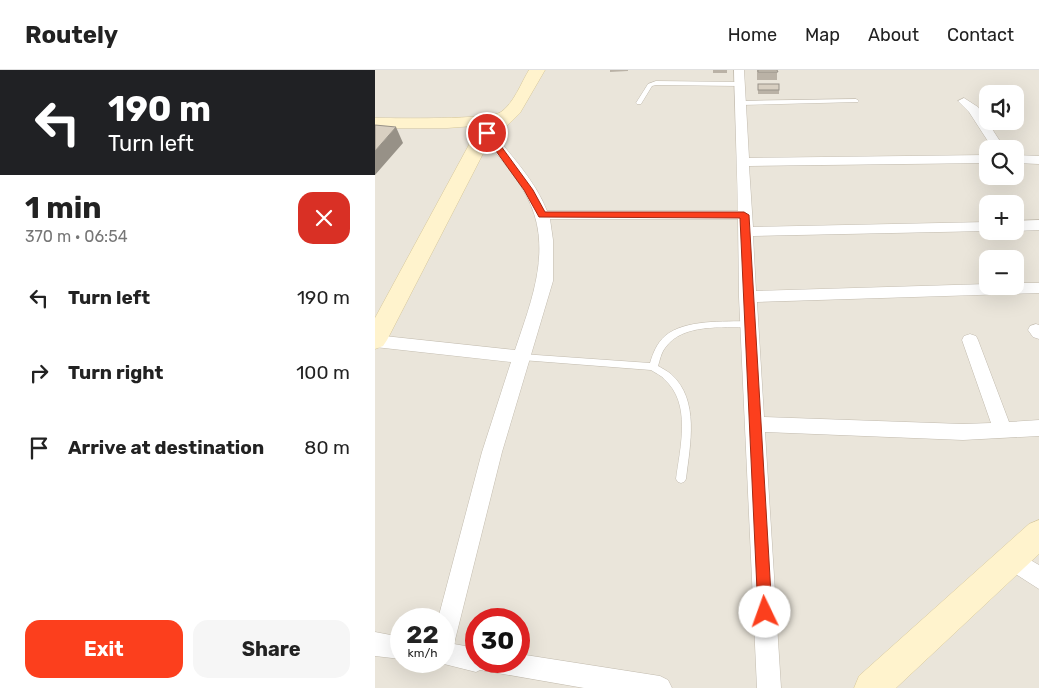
<!DOCTYPE html>
<html lang="en">
<head>
<meta charset="utf-8">
<style>
  :root { --surface:#fff; --page:#f6f6f6; --text:#222; --muted:#767676; --line:#e0e0e0; --accent:#fc3f1d }
  body { margin:0; font-family:Rubik,sans-serif; background:var(--page); color:var(--text); height:100vh; display:flex; flex-direction:column; font-size:19px; white-space:nowrap }
  * { box-sizing:border-box; margin:0 }
  p { font-size:16px; color:var(--muted) }
  .icon { flex:none; width:28px; height:28px; fill:none; stroke:currentColor; stroke-width:2; stroke-linecap:round; stroke-linejoin:round }
  .map { position:relative; flex:1; overflow:hidden }
  .side { display:flex; flex-direction:column; background:var(--surface); width:375px }
  .side>* { flex:none }
  .banner { background:#202124; color:#fff; overflow:hidden }
  .fabs { position:absolute; left:604px; top:15px; display:grid; gap:10px }
  .fabs a { display:grid; place-items:center; width:45px; height:45px; border-radius:10px; background:var(--surface); box-shadow:0 5px 20px #0002; font-size:25px }
  .speed { position:absolute; left:15px; top:538px; display:flex; gap:10px; font-size:25px; font-weight:700; text-align:center }
  .speed>* { display:grid; place-content:center; width:65px; height:65px; border-radius:50%; background:var(--surface); box-shadow:0 5px 20px #0002; line-height:1 }
  .speed small { font-size:12px; font-weight:400 }
  .speed .limit { border:8px solid #d22; background:#fff; color:#111 }
  .pin { position:absolute; display:grid; place-items:center; width:42px; height:42px; color:#fff; margin:-21px; border:2px solid #fff; border-radius:50%; box-shadow:0 1px 5px #0007 }
  .me { position:absolute; width:55px; margin:-28px; rotate:357deg; stroke-linejoin:round; filter:drop-shadow(0 0 4px #0008) }
  .turn { display:flex; align-items:center; gap:18px; height:105px; padding:0 25px; font-size:22px }
  .turn .icon { width:65px; height:65px; stroke-width:2.5 }
  .turn b { display:block; font-size:35px; line-height:42px }
  .round { display:grid; place-items:center; flex:none; width:52px; height:52px; border-radius:15px; background:var(--page) }
  .head { display:flex; align-items:center; justify-content:space-between; height:85px; padding:0 25px }
  h1 { font-size:30px; font-weight:700; line-height:38px }
  .button { display:flex; gap:10px; margin-top:auto; padding:10px 25px }
  .button a { flex:1; height:58px; border-radius:15px; background:var(--accent); color:#fff; font-size:20px; font-weight:700; line-height:58px; text-align:center }
  .button a+a { background:var(--page); color:var(--text) }
  ul { padding:0; list-style:none }
  li { display:flex; align-items:center; gap:15px; height:75px; padding:0 25px }
  li div { flex:1 }
  li b { display:block; font-size:19px }
  li em { font-style:normal }
  header { display:flex; align-items:center; gap:30px; box-sizing:border-box; height:70px; padding:0 25px; background:var(--surface); border-bottom:1px solid var(--line) }
  header strong { font-size:24px }
  nav { display:flex; gap:28px; margin-inline-start:auto; font-size:18px }
  main { display:flex; flex:1; min-height:0 }
  .map>svg:first-child { display:block }
</style>
</head>
<body>
<header>
<strong>Routely</strong>
<nav><a>Home</a><a>Map</a><a>About</a><a>Contact</a></nav>
</header>
<main>
<section class="side">
<div class="banner">
<div class="turn"><svg class="icon" aria-label="left" viewBox="0 0 24 24"><path d="M17 20v-9H6M10 6l-5 5 5 5"/></svg><div><b>190 m</b>Turn left</div></div>
</div>
<div class="head"><div><h1>1 min</h1><p>370 m · 06:54</p></div><a class="round" style="background:#d93025;color:#fff"><svg class="icon" aria-label="close" viewBox="0 0 24 24"><path d="M6 6l12 12M18 6L6 18"/></svg></a></div>
<ul>
<li><svg class="icon" aria-label="left" viewBox="0 0 24 24"><path d="M17 20v-9H6M10 6l-5 5 5 5"/></svg><div><b>Turn left</b></div><em>190 m</em></li>
<li><svg class="icon" aria-label="right" viewBox="0 0 24 24"><path d="M7 20v-9h11M14 6l5 5-5 5"/></svg><div><b>Turn right</b></div><em>100 m</em></li>
<li><svg class="icon" aria-label="arrive" viewBox="0 0 24 24"><path d="M6 21V4h12l-3 4 3 4H6"/></svg><div><b>Arrive at destination</b></div><em>80 m</em></li>
</ul>
<div class="button"><a>Exit</a><a>Share</a></div>
</section>
<div class="map">
<svg width="664" height="618" viewBox="0 0 664 618">
  <rect width="100%" height="100%" fill="#f6f3ec"/>
  <path fill="#eae5da" fill-rule="evenodd" d="M0,0H664V618H0ZM612,24H640V51H612ZM612,79H640V106H612ZM612,134H640V161H612ZM612,189H640V216H612ZM26,549H69V591H26ZM101,549H144V591H101Z"/>
  <g fill="none" stroke-linecap="round" stroke-linejoin="round">
    <defs>
      <g id="lane">
        <polygon points="281,11 364,12 367,14 364,16 281,15 277,16 266,34 262,34 261,33 273,14"/>
        <polygon points="481,29 484,31 483,32 365,35 362,33 365,31"/>
        <path d="M374,251L378,254L374,257C348,258 307,253 290,278C286,283 285,290 283,296C287,298 292,301 296,304C325,330 315,375 311,409L309,412L306,413L303,412L301,409C305,378 317,333 289,309C286,305 280,303 276,300L147,290L143,287L147,284L275,293C278,283 282,273 290,266C310,249 349,252 374,251Z"/>
      </g>
      <g id="street">
        <path d="M359,0H369L374,88L612,85V93L374,96L378,157L612,152V161L378,166L381,221L612,214V216H640V213H664V223L382,232L389,347L588,354L616,353L587,270L589,266L595,264L601,266L603,270L634,352L664,350V366L588,370L390,362L406,618H382L364,227L363,149H175L178,170V211L127,382L79,574L101,578V591H144V584L285,606L293,610L297,618H209L105,600L101,602L61,592L69,591V549H63L107,382L136,292L0,277V265L140,280C157,229 179,176 151,125C139,102 120,84 106,63L108,60H116C136,86 160,110 172,141H363Z"/>
        <polygon points="589,28 603,37 630,79 618,79 594,42 583,31"/>
        <polygon points="640,85 664,86 664,94 640,93"/>
        <polygon points="664,150 664,160 640,161 640,151"/>
        <polygon points="661,254 664,255 664,269 658,267 653,260 655,256"/>
        <polygon points="636,479 664,495 664,519 628,496 625,489 628,482"/>
        <polygon points="0,562 26,567 26,589 0,586"/>
      </g>
      <g id="secondary">
        <path d="M154,0H170L145,43L113,74L12,270L8,276L0,279V248L96,71L112,55L72,58H0V48C20,48 115,50 126,42C139,33 146,13 154,0Z"/>
        <polygon points="664,450 664,484 521,618 479,618 484,606 654,454"/>
      </g>
    </defs>
    <use href="#lane" stroke="#c2bbae" stroke-width="1"/>
    <use href="#street" stroke="#c2bbae" stroke-width="1"/>
    <use href="#secondary" stroke="#d6c79b" stroke-width="1"/>
    <use href="#lane" fill="#fff" fill-rule="evenodd"/>
    <use href="#street" fill="#fff" fill-rule="evenodd"/>
    <use href="#secondary" fill="#fff3cd" fill-rule="evenodd"/>
  </g>
  <g fill="#bab2a6">
    <polygon points="235,0 253,0 253,1 235,2"/>
    <rect x="338" y="0" width="14" height="3"/>
    <rect x="382" y="0" width="20" height="10"/>
    <polygon points="383,14 404,20 404,24 383,24"/>
  </g>
  <polygon fill="#979187" points="21,57 28,73 0,105 0,81"/>
  <g fill="#d8cfc1" stroke="#979187">
    <polygon points="383,0 402,0 403,2 383,2"/>
    <rect x="383" y="14" width="21" height="6"/>
    <polygon points="0,55 21,57 0,81"/>
  </g>
  <polygon fill="#fc3f1d" stroke="#a42913" points="109,61 115,61 158,120 170,142 369,142 374,145 397,542 395,548 390,550 385,548 383,542 365,148 164,147 149,120 108,63"/>
</svg>
<div class="fabs">
<a><svg class="icon" aria-label="sound" viewBox="0 0 24 24"><path d="M4 9h4l5-4v14l-5-4H4zM17 9q2 3 0 6"/></svg></a>
<a><svg class="icon" aria-label="search" viewBox="0 0 24 24"><circle cx="10" cy="10" r="6"/><path d="M15 15l6 6"/></svg></a>
<a>+</a>
<a>−</a>
</div>
<div class="speed"><div>22<small>km/h</small></div><div class="limit">30</div></div>
<div class="pin" style="left:112px;top:63px;background:#d93025"><svg class="icon" aria-label="arrive" viewBox="0 0 24 24"><path d="M6 21V4h12l-3 4 3 4H6"/></svg></div>
<svg class="me" style="left:390px;top:542px" viewBox="-20 -20 40 40"><circle r="19" fill="#fff"/><path d="M0-13L10 11 0 6-10 11z" fill="#fc3f1d"/></svg>
</div>
</main>
</body>
</html>
